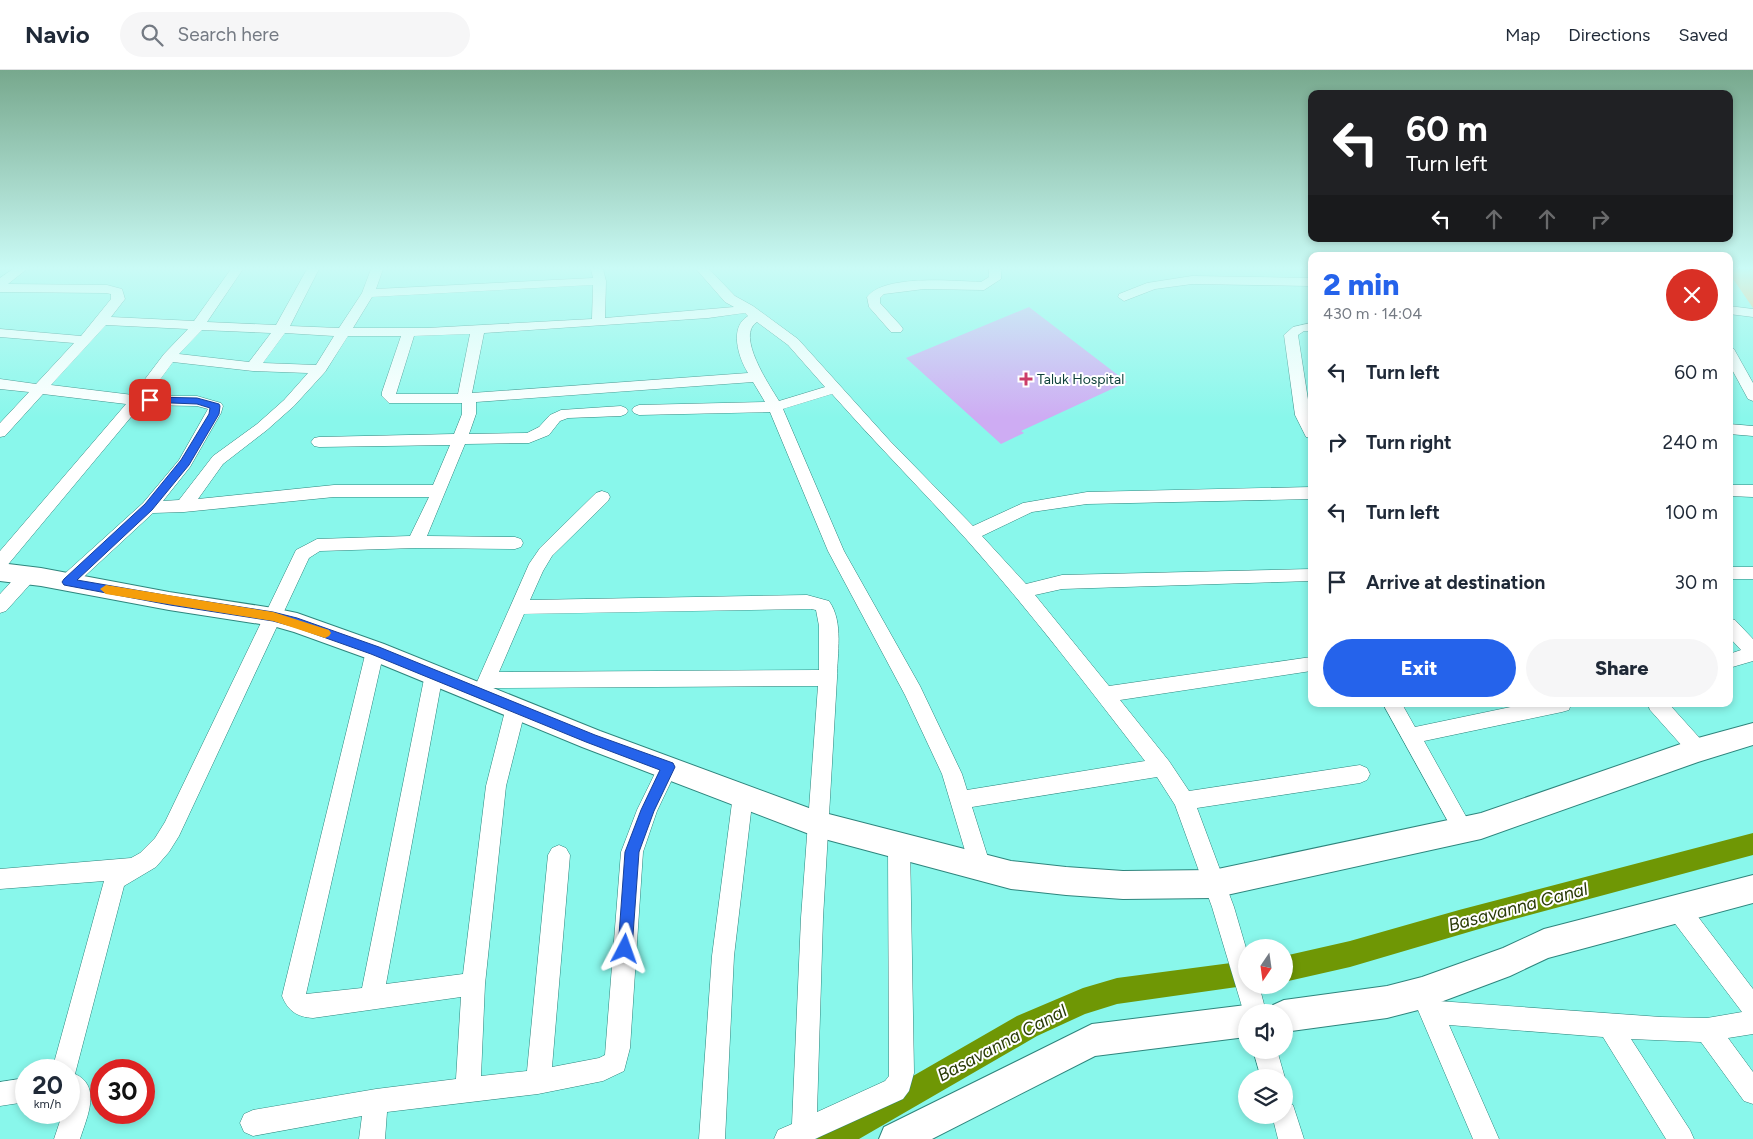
<!DOCTYPE html>
<html lang="en">
<head>
<meta charset="utf-8">
<style>
  :root { --surface:#fff; --page:#f6f6f7; --text:#1f2937; --muted:#747a83; --line:#e0e1e3; --accent:#2563eb }
  body { margin:0; font-family:Figtree,sans-serif; background:var(--page); color:var(--text); height:100vh; display:flex; flex-direction:column; font-size:19px; white-space:nowrap }
  * { box-sizing:border-box; margin:0 }
  p { font-size:16px; color:var(--muted) }
  .icon { flex:none; width:28px; height:28px; fill:none; stroke:currentColor; stroke-width:2; stroke-linecap:round; stroke-linejoin:round }
  .map { position:relative; flex:1; overflow:hidden }
  .panel { position:absolute; left:1308px; top:182px; width:425px; height:455px; display:flex; flex-direction:column; background:var(--surface); border-radius:10px; box-shadow:0 2px 8px #0003 }
  .panel>* { flex:none }
  .banner { position:absolute; left:1308px; top:20px; width:425px; height:152px; border-radius:10px; box-shadow:0 2px 8px #0003; background:#202124; color:#fff; overflow:hidden }
  .needle { width:32px; rotate:193deg }
  .fabs { position:absolute; left:1238px; top:869px; display:grid; gap:10px }
  .fabs a { display:grid; place-items:center; width:55px; height:55px; border-radius:50%; background:var(--surface); box-shadow:0 2px 8px #0003; font-size:25px }
  .speed { position:absolute; left:15px; top:989px; display:flex; gap:10px; font-size:25px; font-weight:700; text-align:center }
  .speed>* { display:grid; place-content:center; width:65px; height:65px; border-radius:50%; background:var(--surface); box-shadow:0 2px 8px #0003; line-height:1 }
  .speed small { font-size:12px; font-weight:400 }
  .speed .limit { border:8px solid #d22; background:#fff; color:#111 }
  .pin { position:absolute; display:grid; place-items:center; width:42px; height:42px; color:#fff; margin:-21px; border-radius:10px; box-shadow:0 2px 8px #0006 }
  .me { position:absolute; width:55px; margin:-28px; rotate:4deg; stroke-linejoin:round; filter:drop-shadow(0 0 4px #0008) }
  .turn { display:flex; align-items:center; gap:18px; height:105px; padding:0 15px; font-size:22px }
  .turn .icon { width:65px; height:65px; stroke-width:2.5 }
  .turn b { display:block; font-size:35px; line-height:42px }
  .lanes { display:flex; align-items:center; height:48px; padding:0 15px; background:#0003; justify-content:center; gap:25px; direction:ltr }
  .lanes .off { opacity:.35 }
  .round { display:grid; place-items:center; flex:none; width:52px; height:52px; border-radius:26px; background:var(--page) }
  .head { display:flex; align-items:center; justify-content:space-between; height:85px; padding:0 15px }
  h1 { font-size:30px; font-weight:800; line-height:38px; color:var(--accent) }
  .button { display:flex; gap:10px; margin-top:auto; padding:10px 15px }
  .button a { flex:1; height:58px; border-radius:30px; background:var(--accent); color:#fff; font-size:20px; font-weight:800; line-height:58px; text-align:center }
  .button a+a { background:var(--page); color:var(--text) }
  ul { padding:0; list-style:none }
  li { display:flex; align-items:center; gap:15px; height:70px; padding:0 15px }
  li div { flex:1 }
  li b { display:block; font-size:19px }
  li em { font-style:normal }
  header { display:flex; align-items:center; gap:30px; box-sizing:border-box; height:70px; padding:0 25px; background:var(--surface); border-bottom:1px solid var(--line) }
  header strong { font-size:24px }
  nav { display:flex; gap:28px; margin-inline-start:auto; font-size:18px }
  .search { width:350px; height:45px; background:var(--page); display:flex; align-items:center; gap:12px; box-sizing:border-box; padding:0 18px; border-radius:28px; color:var(--muted); font-size:19px }
  .map>svg:first-child { display:block }
</style>
</head>
<body>
<header>
<strong>Navio</strong>
<div class="search"><svg class="icon" aria-label="search" viewBox="0 0 24 24"><circle cx="10" cy="10" r="6"/><path d="M15 15l6 6"/></svg>Search here</div>
<nav><a>Map</a><a>Directions</a><a>Saved</a></nav>
</header>
<div class="map">
<svg width="1753" height="1069" viewBox="0 0 1753 1069">
  <rect width="100%" height="100%" fill="#89f7eb"/>
  <polygon fill="#fdbc79" points="1729,199 1753,199 1753,238 1729,203"/>
  <g fill="none" stroke-linecap="round" stroke-linejoin="round">
    <g fill="#6f9705" fill-rule="evenodd">
      <polygon points="1753,763 1753,785 1496,854 1350,897 1284,912 1284,886 1350,871 1459,840"/>
      <polygon points="1246,891 1246,915 1251,915 1117,934 1085,944 1037,966 859,1069 817,1069 821,1059 1017,946 1083,918 1117,908"/>
    </g>
  </g>
  <polygon fill="#ceacf3" points="1029,237 1127,312 1021,361 1024,363 1001,374 906,288"/>
  <g fill="none" stroke-linecap="round" stroke-linejoin="round">
    <defs>
      <g id="street">
        <path d="M13,199H27L8,214L107,215L122,219L125,229L111,247L194,251L231,199H243L207,252L276,255L307,199H319L290,256L339,258L362,223L371,199H383L376,219L593,208L591,199H603L606,211L605,248L734,237L725,232L696,199H709L735,226L753,236L798,269L890,371L973,456L1023,433L1087,422L1311,417V429L1087,434L1032,442L982,466L1026,514L1062,505L1311,499V511L1062,519L1035,525L1109,616L1311,587V601L1120,630L1169,691L1189,721L1360,695L1367,698L1370,704L1367,710L1360,713L1197,738L1234,837L1246,878V915H1259L1266,942H1246V950L1212,837L1175,735L1157,707L972,737L991,797L988,804L980,807L972,804L942,704L905,625L828,481L770,342L639,345L634,343L632,340L634,337L639,335L765,332L753,312L476,332V344L469,364L527,363L539,357L550,345L561,340L621,336L626,338L628,341L626,344L621,346L568,348L560,351L549,365L529,373L465,374L427,466L515,467L521,469L523,473L521,477L515,479L416,478L320,481L309,488L179,766L169,782L156,797L124,816L75,1004C102,1016 87,1047 80,1069H54L63,1042H69V1000H52L104,811L0,819V799L131,788L140,783L155,768L165,752L296,480L317,469L410,466L429,427H334L184,442L153,443L73,517L67,519L61,517L58,512L61,507L143,433L179,390L208,339L197,336L141,335L6,497L0,499V481L126,334L43,324L5,366L0,367V353L29,322L0,319V309L36,314L74,273L0,267V259L81,266L111,229V224L106,223L0,222V208ZM593,215L592,249L427,258H353L372,227ZM745,243L748,246C729,257 738,287 748,303L472,323L484,263L708,248ZM757,252L788,275L825,317L779,331C770,316 735,265 757,252ZM106,255L188,259L164,284L133,325L51,315ZM202,260L271,263L249,292L179,284ZM285,263L334,266L316,295L263,293ZM470,264L458,324H396L414,266ZM348,266H401L382,322V326L389,333H462V344L454,364L319,367L314,368L311,372L314,376L319,377L450,375L433,415H334L198,429L223,394L267,360L294,336L325,302ZM173,292L253,301L308,303L284,330L257,354L213,386L179,430L163,431L190,397L221,343L223,336L221,333L197,326H148ZM832,324C876,374 922,420 966,469C1030,541 1087,616 1145,691L967,720L962,704L920,616L844,481L783,339Z"/>
        <path d="M989,199H1001V209L984,220L924,219L884,224L880,228V233L901,256L903,259L901,262H891L869,237L867,227C884,204 954,211 981,212L989,207Z"/>
        <polygon points="1192,206 1311,208 1311,216 1192,214 1155,219 1124,231 1118,227 1119,224 1147,213"/>
        <polygon points="1729,236 1753,239 1753,247 1729,244"/>
        <polygon points="1311,253 1311,261 1304,261 1298,265 1311,349 1311,368 1306,367 1295,345 1284,265 1293,257"/>
        <polygon points="1729,278 1734,279 1753,313 1753,331 1748,329 1729,294"/>
        <polygon points="1729,354 1753,356 1753,366 1729,364"/>
        <polygon points="1729,415 1753,415 1753,427 1729,426"/>
        <path d="M602,421L608,423L610,427L608,431L552,486L543,501L530,530L807,525L829,531C844,552 837,584 837,608L823,848L817,1042L885,1011L889,1006L888,775L892,768L899,765L906,768L910,775L914,1003L909,1021L903,1029L815,1069H774L778,1060L792,1054L801,848L818,616L493,618L489,627L482,629L475,627L473,621L529,494L540,478L596,423ZM811,539L816,540L819,556V600L499,602L524,544Z"/>
        <rect x="1729" y="497" width="24" height="12"/>
        <polygon points="28,499 34,500 37,505 34,510 6,541 0,543 0,524 22,500"/>
        <polygon points="1729,548 1735,550 1753,569 1753,591 1729,598 1729,584 1741,580 1729,567"/>
        <path d="M375,574L381,576L384,581L306,924L362,918L425,604L427,599L434,596L441,599L443,604L386,914L463,904L486,716L506,637L509,631L516,629L523,631L526,637L506,716L485,914L481,1006L527,1001L548,785L552,778L559,775L566,778L570,785L552,997L599,988L605,985L621,782L637,740L661,691L668,688L675,691L678,697L657,741L643,782L630,978L624,1001L603,1011L538,1024L387,1042L385,1069H359L362,1046L253,1066L244,1062L240,1053L244,1044L253,1040L376,1019L456,1009L461,927L313,948C297,947 288,941 282,926L366,581L369,576Z"/>
        <polygon points="1383,634 1402,634 1415,657 1525,634 1571,634 1569,640 1562,642 1424,671 1473,759 1470,766 1463,769 1456,766"/>
        <polygon points="1648,634 1669,634 1705,674 1708,680 1705,686 1698,689 1691,686 1650,640"/>
        <polygon points="743,716 750,719 753,725 734,886 725,1069 699,1069 712,886 733,725 736,719"/>
        <polygon points="1678,828 1686,831 1753,919 1753,964 1728,968 1753,1002 1753,1034 1744,1031 1701,972 1631,969 1690,1060 1694,1069 1666,1069 1603,967 1449,955 1499,1069 1473,1069 1415,933 1419,925 1427,921 1435,925 1438,931 1661,947 1707,948 1742,942 1670,847 1667,839 1670,831"/>
        <polygon points="1253,980 1277,980 1285,1008 1284,1012 1284,1008 1261,1008"/>
        <polygon points="26,1008 26,1032 0,1036 0,1012"/>
        <polygon points="1284,1031 1293,1035 1304,1069 1278,1069 1272,1045 1284,1045"/>
      </g>
      <g id="secondary">
        <polygon points="0,493 41,498 169,522 273,538 297,543 384,574 600,661 817,741 1011,791 1066,797 1123,801 1213,800 1481,743 1698,668 1753,653 1753,675 1698,692 1481,769 1213,828 1123,829 1066,825 1011,819 817,767 582,677 366,588 294,562 273,556 169,540 41,516 0,511"/>
        <polygon points="1753,805 1753,833 1548,888 1510,906 1422,939 1387,948 1284,962 1284,942 1269,942 1273,935 1284,930 1387,916 1422,907 1503,878 1544,859"/>
        <polygon points="1246,935 1257,940 1259,942 1246,942 1246,967 1095,986 932,1069 879,1069 884,1057 1092,954"/>
      </g>
    </defs>
    <use href="#street" stroke="#2e857d" stroke-width="1"/>
    <use href="#secondary" stroke="#2e857d" stroke-width="2"/>
    <use href="#street" fill="#fff" fill-rule="evenodd"/>
    <use href="#secondary" fill="#fff" fill-rule="evenodd"/>
  </g>
  <linearGradient id="sky" x2="0" y2="1"><stop stop-color="#77a88d"/><stop offset="0.57" stop-color="#cafbf6"/><stop offset="1" stop-color="#cafbf6" stop-opacity="0"/></linearGradient>
  <rect width="1753" height="348" fill="url(#sky)"/>
  <polygon fill="#2563eb" stroke="#184099" points="150,327 197,328 219,334 220,336 219,344 189,395 152,440 77,510 170,526 273,542 297,548 379,577 595,665 673,693 675,697 654,741 639,782 632,879 630,884 625,886 620,884 618,879 625,782 641,740 660,700 586,672 371,584 295,557 273,551 170,535 64,515 62,512 64,509 145,434 181,390 209,344 210,338 197,334 147,332 146,330"/>
  <polygon fill="#f59e0b" points="106,515 273,542 329,560 331,563 329,566 325,568 273,551 106,524 100,519"/>
  <path fill="#cb3d69" stroke="#fff" stroke-width="2" d="M1023.5 301.5h5v5h5v5h-5v5h-5v-5h-5v-5h5z"/>
  <g text-anchor="middle" dominant-baseline="central" stroke-width="4" stroke-linejoin="round" paint-order="stroke">
    <g font-size="14" fill="#0f413c" stroke="#fff" text-anchor="start">
      <text x="1037" y="309">Taluk Hospital</text>
    </g>
    <g font-size="18" font-style="italic" fill="#2a3a07" stroke="#fff">
      <text transform="translate(1518 837) rotate(-15)">Basavanna Canal</text>
      <text transform="translate(1002 973) rotate(-28)">Basavanna Canal</text>
    </g>
  </g>
</svg>
<div class="fabs">
<a><svg class="needle" viewBox="-14 -14 28 28"><path d="M0-13l5 13h-10z" fill="#e53935"/><path d="M0 13l5-13h-10z" fill="#747a83"/></svg></a>
<a><svg class="icon" aria-label="sound" viewBox="0 0 24 24"><path d="M4 9h4l5-4v14l-5-4H4zM17 9q2 3 0 6"/></svg></a>
<a><svg class="icon" aria-label="layers" viewBox="0 0 24 24"><path d="M12 4l9 5-9 5-9-5zM3 14l9 5 9-5"/></svg></a>
</div>
<div class="speed"><div>20<small>km/h</small></div><div class="limit">30</div></div>
<div class="pin" style="left:150px;top:330px;background:#d93025"><svg class="icon" aria-label="arrive" viewBox="0 0 24 24"><path d="M6 21V4h12l-3 4 3 4H6"/></svg></div>
<svg class="me" style="left:625px;top:879px" viewBox="-20 -20 40 40"><path d="M0-17L14 15 0 8-14 15z" fill="#2563eb" stroke="#fff" stroke-width="4"/></svg>
<div class="banner">
<div class="turn"><svg class="icon" aria-label="left" viewBox="0 0 24 24"><path d="M17 20v-9H6M10 6l-5 5 5 5"/></svg><div><b>60 m</b>Turn left</div></div>
<div class="lanes"><svg class="icon" aria-label="left" viewBox="0 0 24 24"><path d="M17 20v-9H6M10 6l-5 5 5 5"/></svg><svg class="icon off" aria-label="ahead" viewBox="0 0 24 24"><path d="M12 20V5M6 11l6-6 6 6"/></svg><svg class="icon off" aria-label="ahead" viewBox="0 0 24 24"><path d="M12 20V5M6 11l6-6 6 6"/></svg><svg class="icon off" aria-label="right" viewBox="0 0 24 24"><path d="M7 20v-9h11M14 6l5 5-5 5"/></svg></div>
</div>
<section class="panel">
<div class="head"><div><h1>2 min</h1><p>430 m · 14:04</p></div><a class="round" style="background:#d93025;color:#fff"><svg class="icon" aria-label="close" viewBox="0 0 24 24"><path d="M6 6l12 12M18 6L6 18"/></svg></a></div>
<ul>
<li><svg class="icon" aria-label="left" viewBox="0 0 24 24"><path d="M17 20v-9H6M10 6l-5 5 5 5"/></svg><div><b>Turn left</b></div><em>60 m</em></li>
<li><svg class="icon" aria-label="right" viewBox="0 0 24 24"><path d="M7 20v-9h11M14 6l5 5-5 5"/></svg><div><b>Turn right</b></div><em>240 m</em></li>
<li><svg class="icon" aria-label="left" viewBox="0 0 24 24"><path d="M17 20v-9H6M10 6l-5 5 5 5"/></svg><div><b>Turn left</b></div><em>100 m</em></li>
<li><svg class="icon" aria-label="arrive" viewBox="0 0 24 24"><path d="M6 21V4h12l-3 4 3 4H6"/></svg><div><b>Arrive at destination</b></div><em>30 m</em></li>
</ul>
<div class="button"><a>Exit</a><a>Share</a></div>
</section>
</div>
</body>
</html>
